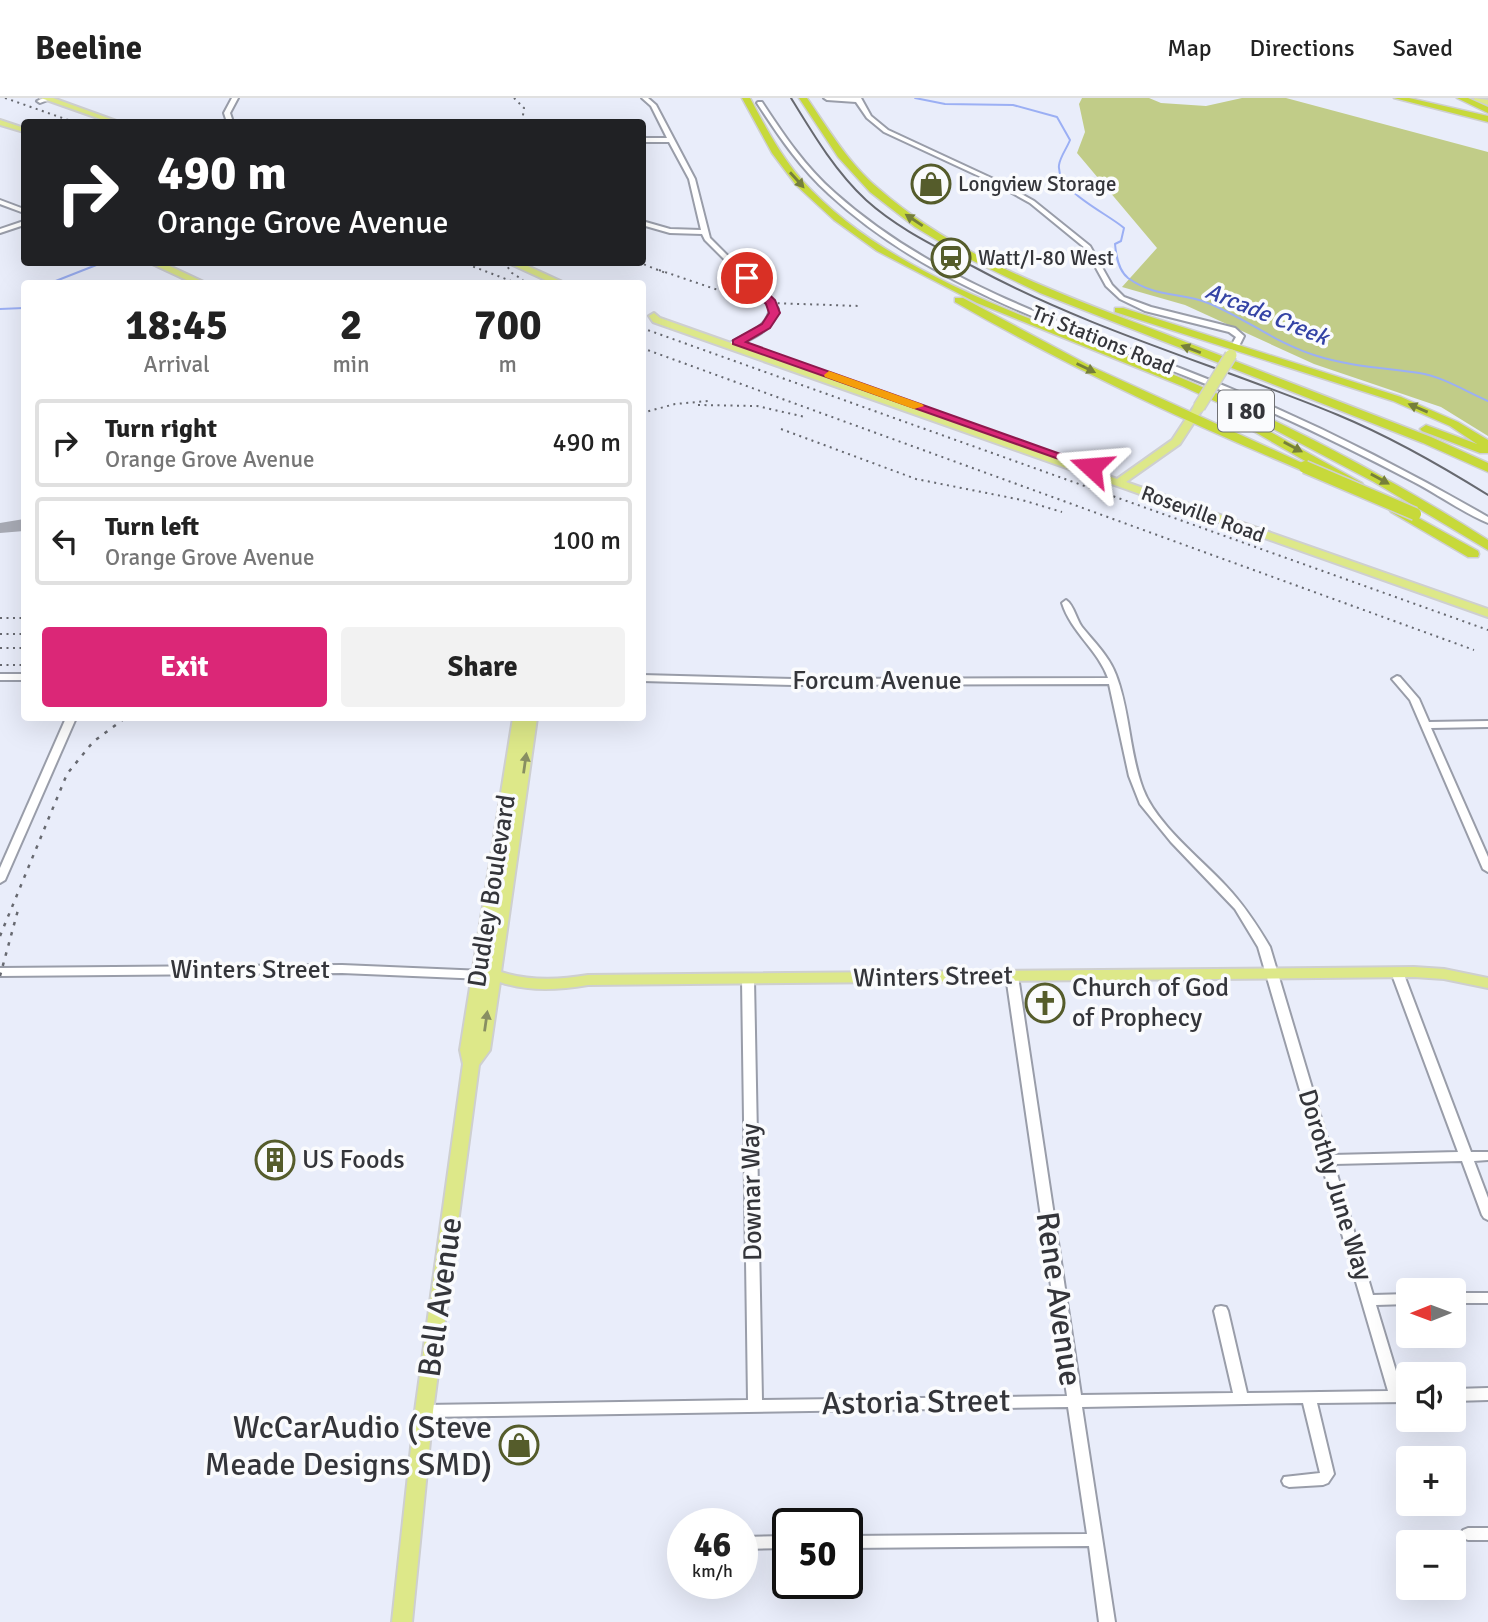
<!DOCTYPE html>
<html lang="en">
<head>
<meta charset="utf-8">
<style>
  :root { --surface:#fff; --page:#f2f2f2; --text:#222; --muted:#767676; --line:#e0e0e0; --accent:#db2777 }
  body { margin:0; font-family:Signika,sans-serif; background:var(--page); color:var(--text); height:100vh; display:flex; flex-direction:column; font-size:26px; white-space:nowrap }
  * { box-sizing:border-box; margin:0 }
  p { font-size:23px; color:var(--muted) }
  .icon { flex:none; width:38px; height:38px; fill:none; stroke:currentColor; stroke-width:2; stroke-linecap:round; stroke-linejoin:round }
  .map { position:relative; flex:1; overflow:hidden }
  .details { position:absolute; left:21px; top:182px; width:625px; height:441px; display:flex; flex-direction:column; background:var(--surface); border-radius:7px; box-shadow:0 7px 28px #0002 }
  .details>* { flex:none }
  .hud { position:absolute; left:21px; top:21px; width:625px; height:147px; border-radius:7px; box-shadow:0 7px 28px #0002; background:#202124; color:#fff; overflow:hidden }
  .needle { width:46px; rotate:269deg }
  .tools { position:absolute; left:1396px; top:1180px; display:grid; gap:14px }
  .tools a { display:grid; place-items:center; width:70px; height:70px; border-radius:7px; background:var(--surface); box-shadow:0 7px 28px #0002; font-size:35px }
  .speed { position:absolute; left:667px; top:1410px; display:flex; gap:14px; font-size:35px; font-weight:700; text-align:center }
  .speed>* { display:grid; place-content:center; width:91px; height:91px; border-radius:50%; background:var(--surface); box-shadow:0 7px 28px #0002; line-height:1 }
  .speed small { font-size:18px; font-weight:400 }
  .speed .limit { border:4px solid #111; border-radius:10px; background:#fff; color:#111 }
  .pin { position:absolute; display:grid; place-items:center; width:60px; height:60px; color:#fff; margin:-30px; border:4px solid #fff; border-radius:50%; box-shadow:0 2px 7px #0007 }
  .me { position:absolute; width:77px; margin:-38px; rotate:289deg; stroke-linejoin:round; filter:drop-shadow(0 0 5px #0008) }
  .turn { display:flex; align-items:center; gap:24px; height:147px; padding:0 21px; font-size:32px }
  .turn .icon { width:91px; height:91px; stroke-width:2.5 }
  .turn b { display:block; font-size:49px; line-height:60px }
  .eta { display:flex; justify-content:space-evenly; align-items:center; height:119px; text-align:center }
  .eta b { font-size:42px; font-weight:800; line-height:49px }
  .cta { display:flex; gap:14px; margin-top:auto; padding:14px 21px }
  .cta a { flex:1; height:80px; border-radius:7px; background:var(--accent); color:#fff; font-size:28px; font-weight:800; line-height:80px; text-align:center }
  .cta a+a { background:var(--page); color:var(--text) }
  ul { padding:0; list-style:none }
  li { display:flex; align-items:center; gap:21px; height:88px; margin:0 14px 10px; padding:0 7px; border:4px solid var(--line); border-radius:7px }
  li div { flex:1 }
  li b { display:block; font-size:26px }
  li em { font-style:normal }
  header { display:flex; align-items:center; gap:42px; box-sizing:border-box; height:98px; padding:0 35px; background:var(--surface); border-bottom:2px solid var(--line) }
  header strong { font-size:33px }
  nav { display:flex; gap:38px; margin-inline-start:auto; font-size:24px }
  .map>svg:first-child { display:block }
</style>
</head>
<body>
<header>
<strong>Beeline</strong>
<nav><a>Map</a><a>Directions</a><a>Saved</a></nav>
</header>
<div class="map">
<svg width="1488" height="1524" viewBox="0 0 1488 1524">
  <rect width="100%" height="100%" fill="#e9edfa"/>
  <polygon fill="#c1cc88" points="1082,0 1149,0 1161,5 1206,8 1242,0 1286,0 1488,54 1488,338 1441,309 1314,266 1185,207 1122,189 1157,150 1077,55 1085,34 1079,6"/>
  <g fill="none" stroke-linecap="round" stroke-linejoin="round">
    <g stroke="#9baff4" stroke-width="2">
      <path d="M915,0L945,6L1013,7L1057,19L1070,42C1067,50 1060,59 1059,67C1056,93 1107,115 1124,130L1121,143L1115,146C1116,157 1118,172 1128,180C1156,200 1179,194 1208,205C1245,220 1276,245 1314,257C1347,268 1384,270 1419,275C1441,278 1467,294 1488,303"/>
      <polyline points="48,186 104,164"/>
      <polyline points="0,211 24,210"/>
    </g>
    <polygon fill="#a8abb5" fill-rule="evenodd" points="24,421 24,433 0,435 0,425"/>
    <defs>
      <g id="minor">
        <polygon points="44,0 53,0 40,5 37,3"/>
        <polygon points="232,0 238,0 230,15 233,24 227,24 224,15"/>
        <path d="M642,0H648L656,7L695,81L710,140L769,199L778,211C773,234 751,240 733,250L726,248C742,236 766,233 770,211L764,201L705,142L702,136L670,135L642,127V123L670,131L701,132L689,81L669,44H642V40H667L651,8Z"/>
        <polygon points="824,0 861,0 871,18 888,32 1000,84 1034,103 1090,148 1112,187 1124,199 1151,209 1235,230 1244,238 1238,250 1235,250 1231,248 1236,239 1229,234 1145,213 1120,201 1106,188 1085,150 1030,105 996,86 884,34 867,20 856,4 827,2"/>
        <path d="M758,4H762C783,36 805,69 835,95C947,195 1096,234 1232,291C1320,328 1405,371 1488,419V425C1464,415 1437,396 1414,384C1364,358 1314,333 1262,310C1117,244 949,207 829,96C800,70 778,37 757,5Z"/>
        <polygon points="0,102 24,111 24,115 0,106"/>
        <polygon points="24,123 24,127 0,135 0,131"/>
        <path d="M1066,502C1074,507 1076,521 1082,529C1094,544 1109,558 1116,577C1130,613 1129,654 1143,691C1156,726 1200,760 1226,788C1244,807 1257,827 1270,849L1332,1057L1458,1054L1391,874L1397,870L1403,874L1471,1054H1488V1062L1474,1063L1488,1100V1122L1484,1120L1482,1117L1462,1063L1334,1066L1373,1197L1409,1196V1206L1376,1207L1402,1293L1409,1292V1304L1317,1305L1334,1376L1328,1385L1323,1387L1289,1389L1284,1387L1282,1383L1284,1379L1320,1375L1303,1305L1082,1309L1115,1524H1099L1089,1448L847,1450V1438L1087,1436L1068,1309L424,1319L419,1317L417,1313L419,1309L424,1307L748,1302L742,881L748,877L754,881L762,1302L1067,1298L1006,878L1012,874L1018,878L1081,1297L1233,1295L1214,1213L1216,1209L1221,1208L1226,1209L1228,1213L1247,1295L1388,1293L1258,849L1235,811L1171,744L1140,706L1129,678L1109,586L793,587L642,583V577L793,581L1108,580C1098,552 1071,534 1062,505Z"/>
        <rect x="0" y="576" width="24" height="6"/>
        <polygon points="1397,578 1400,579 1419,601 1429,624 1488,623 1488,629 1431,630 1488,759 1488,774 1483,771 1410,602 1392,581"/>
        <polygon points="66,620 76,620 5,782 0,785 0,770"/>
        <polygon points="342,867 484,873 490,877 484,881 342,875 0,878 0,870"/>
        <rect x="1454" y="1195" width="34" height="10"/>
        <polygon points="1488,1290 1488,1302 1454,1303 1454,1291"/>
        <polygon points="1468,1430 1488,1430 1488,1442 1468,1442 1463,1440 1461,1436 1463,1432"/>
        <polygon points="788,1438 788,1450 742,1451 742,1439"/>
      </g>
      <g id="major">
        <polygon points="41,0 53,0 119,24 109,24"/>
        <polygon points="1474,0 1488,2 1488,7 1475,2"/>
        <polygon points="0,22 24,30 24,34 0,27"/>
        <polygon points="148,164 161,164 208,186 195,186"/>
        <polygon points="506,164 519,164 567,186 554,186"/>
        <polygon points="654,215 660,220 1117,381 1172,342 1195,307 1203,307 1204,309 1180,346 1126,384 1488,511 1488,519 653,224 649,218"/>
        <path d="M513,620H537L501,874C529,883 559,882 588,877L1414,869L1444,871L1488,880V890L1444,881L1414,879L588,887C559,892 528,894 500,884L490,952L479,967L433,1313L412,1524H392L415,1313L463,966L460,952Z"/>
      </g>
      <g id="highway">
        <path d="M742,0H750C765,28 780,57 801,81C896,188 1066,229 1193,285C1296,330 1394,382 1488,442V452L1374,384L1260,324L1182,288L977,205L877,153L834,122L796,87L772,55Z"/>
        <path d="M799,0H807C829,32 849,66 879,91C959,161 1062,196 1160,234C1250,269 1341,304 1431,339L1488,365V374L1423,345L1040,195L965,159L915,129L870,94L838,59Z"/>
        <polygon points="1394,0 1409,0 1488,18 1488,24"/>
        <polygon points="1457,0 1468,0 1488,9 1488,15"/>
        <path d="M955,200H963L1090,268L1311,369L1305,373L1301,372C1182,322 1067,268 955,204Z"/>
        <polygon points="1115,210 1123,210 1401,299 1458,324 1488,342 1488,355 1480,355 1422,333 1420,331 1426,327 1477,346 1450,328 1393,303 1115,214"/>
        <polygon points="1238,316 1362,385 1364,388 1358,392 1354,391 1234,322 1232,320"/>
        <polygon points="1395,407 1478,453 1479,456 1478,459 1468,459 1391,414 1389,411"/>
      </g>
    </defs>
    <use href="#minor" stroke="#999da9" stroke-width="4"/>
    <use href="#major" stroke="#cecfd0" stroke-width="4"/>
    <use href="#highway" stroke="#cecfd0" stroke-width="3"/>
    <use href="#minor" fill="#fff" fill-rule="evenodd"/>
    <use href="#major" fill="#dde889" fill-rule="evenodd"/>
    <use href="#highway" fill="#c7d93a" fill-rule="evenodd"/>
    <path stroke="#676970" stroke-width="2" d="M791,0C813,36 835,73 866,102C898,131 937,149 974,169C1090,232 1217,267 1338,317C1391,339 1440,367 1488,397"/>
    <g stroke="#676970" stroke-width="2" stroke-dasharray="2 4.5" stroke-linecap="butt">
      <polyline points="5,0 74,24"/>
      <polyline points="514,0 524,10 522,24"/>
      <polyline points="461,164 519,186"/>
      <polyline points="504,164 512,175 523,182"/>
      <polyline points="638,164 668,176"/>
      <polyline points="659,172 718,192 771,205 860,208"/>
      <polyline points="642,230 1488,532"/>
      <polyline points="642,250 1474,552"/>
      <polyline points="698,307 757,308 805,319"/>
      <polyline points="642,315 675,306 708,303"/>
      <polyline points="781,331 916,381 1022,402 1062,414"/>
      <polyline points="0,520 24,520"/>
      <polyline points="0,536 24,536"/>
      <polyline points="0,550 24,550"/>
      <polyline points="0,567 24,567"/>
    </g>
    <g stroke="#676970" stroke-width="2.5" stroke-dasharray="3.5 7" stroke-linecap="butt">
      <polyline points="0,838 67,676 93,644 125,620"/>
      <polyline points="0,878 18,812"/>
    </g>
    <defs>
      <polyline id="major-bridge" points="1199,309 1231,257"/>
      <polyline id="highway-bridge" points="1305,369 1415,416"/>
    </defs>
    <use href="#major-bridge" stroke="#cecfd0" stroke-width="14" stroke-linecap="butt"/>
    <use href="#highway-bridge" stroke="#cecfd0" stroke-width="15" stroke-linecap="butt"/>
    <use href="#major-bridge" stroke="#dde889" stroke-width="11"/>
    <use href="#highway-bridge" stroke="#c7d93a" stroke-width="12"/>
  </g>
  <defs><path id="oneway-solid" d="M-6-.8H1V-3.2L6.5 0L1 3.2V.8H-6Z" transform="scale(1.75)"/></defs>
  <g fill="#767f3a">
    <use href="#oneway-solid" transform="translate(797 82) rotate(48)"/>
    <use href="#oneway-solid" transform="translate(914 122) rotate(-146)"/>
    <use href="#oneway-solid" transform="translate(1191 251) rotate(-159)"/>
    <use href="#oneway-solid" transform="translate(1086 270) rotate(26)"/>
    <use href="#oneway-solid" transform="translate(1418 310) rotate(-157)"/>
    <use href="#oneway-solid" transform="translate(1293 349) rotate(28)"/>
    <use href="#oneway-solid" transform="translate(1380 381) rotate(29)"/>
  </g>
  <g fill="#888e62">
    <use href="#oneway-solid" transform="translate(525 665) rotate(-82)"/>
    <use href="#oneway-solid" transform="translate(486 923) rotate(-82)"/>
  </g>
  <polygon fill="#db2777" stroke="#8e194d" stroke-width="2" points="743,178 750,178 775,202 780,215 770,230 746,244 1097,369 1087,371 733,246 733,242 762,226 769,215 766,206 743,183"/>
  <polygon fill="#f59e0b" points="829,273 922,306 924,308 914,311 825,279 824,277"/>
  <defs>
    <symbol id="shop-ring" viewBox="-11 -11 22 22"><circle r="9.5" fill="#fafbfd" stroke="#555c2b" stroke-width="1.5"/><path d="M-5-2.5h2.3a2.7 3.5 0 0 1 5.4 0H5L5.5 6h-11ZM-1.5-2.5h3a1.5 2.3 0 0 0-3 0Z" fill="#555c2b"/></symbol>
    <symbol id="station-ring" viewBox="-11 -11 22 22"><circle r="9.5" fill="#fafbfd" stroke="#555c2b" stroke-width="1.5"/><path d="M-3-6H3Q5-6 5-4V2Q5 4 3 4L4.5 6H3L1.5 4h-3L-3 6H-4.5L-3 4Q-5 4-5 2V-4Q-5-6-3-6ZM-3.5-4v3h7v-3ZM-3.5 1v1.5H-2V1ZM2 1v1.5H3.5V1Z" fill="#555c2b"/></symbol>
    <symbol id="church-ring" viewBox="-11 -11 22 22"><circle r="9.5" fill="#fafbfd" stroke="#555c2b" stroke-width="1.5"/><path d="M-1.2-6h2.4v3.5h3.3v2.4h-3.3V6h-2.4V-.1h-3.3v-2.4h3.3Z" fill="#555c2b"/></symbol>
    <symbol id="building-ring" viewBox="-11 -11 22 22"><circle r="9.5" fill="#fafbfd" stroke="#555c2b" stroke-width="1.5"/><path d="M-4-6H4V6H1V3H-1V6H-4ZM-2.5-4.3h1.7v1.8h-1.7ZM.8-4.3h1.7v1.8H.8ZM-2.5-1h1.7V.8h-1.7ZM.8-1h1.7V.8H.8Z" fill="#555c2b"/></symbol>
  </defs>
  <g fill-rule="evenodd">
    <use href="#shop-ring" x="909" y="64" width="44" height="44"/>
    <use href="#station-ring" x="929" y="138" width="44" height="44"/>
    <use href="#church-ring" x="1023" y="883" width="44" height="44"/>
    <use href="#building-ring" x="253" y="1040" width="44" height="44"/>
    <use href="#shop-ring" x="497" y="1325" width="44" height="44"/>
  </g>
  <g text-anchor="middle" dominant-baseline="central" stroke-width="7" stroke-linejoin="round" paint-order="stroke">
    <g font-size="21" fill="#34353a" stroke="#fafbfd" text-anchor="start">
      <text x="958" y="86">Longview Storage</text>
      <text x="978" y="160">Watt/I-80 West</text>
    </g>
    <g font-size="21" fill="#34353a" stroke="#fafbfd">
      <text transform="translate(1103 242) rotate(22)">Tri Stations Road</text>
      <text transform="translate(1203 416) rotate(20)">Roseville Road</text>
    </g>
    <g font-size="23" font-style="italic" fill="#3443a5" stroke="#fafbfd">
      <text transform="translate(1267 216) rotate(22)">Arcade Creek</text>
    </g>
    <rect fill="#fafbfd" stroke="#6f7074" stroke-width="2" x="1218" y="292.5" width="56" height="41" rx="5"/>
    <g font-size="24" font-weight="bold" fill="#34353a">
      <text x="1246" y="313">I 80</text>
    </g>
    <g font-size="26" fill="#34353a" stroke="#fafbfd">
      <text x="877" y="583">Forcum Avenue</text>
      <text transform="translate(492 793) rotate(-81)">Dudley Boulevard</text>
      <text x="250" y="872">Winters Street</text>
      <text transform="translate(933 879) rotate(-1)">Winters Street</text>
      <text transform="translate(1335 1087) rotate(73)">Dorothy June Way</text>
      <text transform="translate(752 1094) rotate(-91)">Downar Way</text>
    </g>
    <g font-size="26" fill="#34353a" stroke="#fafbfd" text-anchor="start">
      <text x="1072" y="890">Church of God<tspan x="1072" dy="30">of Prophecy</tspan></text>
      <text x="302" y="1062">US Foods</text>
    </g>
    <g font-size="32" fill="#34353a" stroke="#fafbfd">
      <text transform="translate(440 1199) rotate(-82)">Bell Avenue</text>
      <text transform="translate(1059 1201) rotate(82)">Rene Avenue</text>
      <text transform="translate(916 1304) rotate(-1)">Astoria Street</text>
    </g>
    <g font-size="32" fill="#34353a" stroke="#fafbfd" text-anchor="end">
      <text x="492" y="1329">WcCarAudio (Steve<tspan x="492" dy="37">Meade Designs SMD)</tspan></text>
    </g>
  </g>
</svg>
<div class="tools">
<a><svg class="needle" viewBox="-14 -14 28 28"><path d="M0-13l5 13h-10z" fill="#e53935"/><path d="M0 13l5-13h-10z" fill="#767676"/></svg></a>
<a><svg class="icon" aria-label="sound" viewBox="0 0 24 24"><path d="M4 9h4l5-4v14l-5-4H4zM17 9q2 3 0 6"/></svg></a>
<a>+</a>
<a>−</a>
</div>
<div class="speed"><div>46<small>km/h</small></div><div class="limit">50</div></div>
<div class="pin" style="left:747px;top:180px;background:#d93025"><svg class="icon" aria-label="arrive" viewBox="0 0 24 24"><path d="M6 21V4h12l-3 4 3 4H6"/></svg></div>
<svg class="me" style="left:1091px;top:369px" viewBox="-20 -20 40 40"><path d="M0-17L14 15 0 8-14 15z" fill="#db2777" stroke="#fff" stroke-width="4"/></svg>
<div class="hud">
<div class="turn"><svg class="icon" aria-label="right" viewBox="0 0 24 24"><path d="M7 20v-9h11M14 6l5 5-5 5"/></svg><div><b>490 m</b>Orange Grove Avenue</div></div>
</div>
<section class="details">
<div class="eta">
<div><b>18:45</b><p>Arrival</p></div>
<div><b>2</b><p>min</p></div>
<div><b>700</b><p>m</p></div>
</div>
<ul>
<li><svg class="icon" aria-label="right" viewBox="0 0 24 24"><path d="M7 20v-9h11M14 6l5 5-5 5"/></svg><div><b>Turn right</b><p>Orange Grove Avenue</p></div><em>490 m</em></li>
<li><svg class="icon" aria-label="left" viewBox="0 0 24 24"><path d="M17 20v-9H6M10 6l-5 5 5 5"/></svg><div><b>Turn left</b><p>Orange Grove Avenue</p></div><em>100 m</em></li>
</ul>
<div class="cta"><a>Exit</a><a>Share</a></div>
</section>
</div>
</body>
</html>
